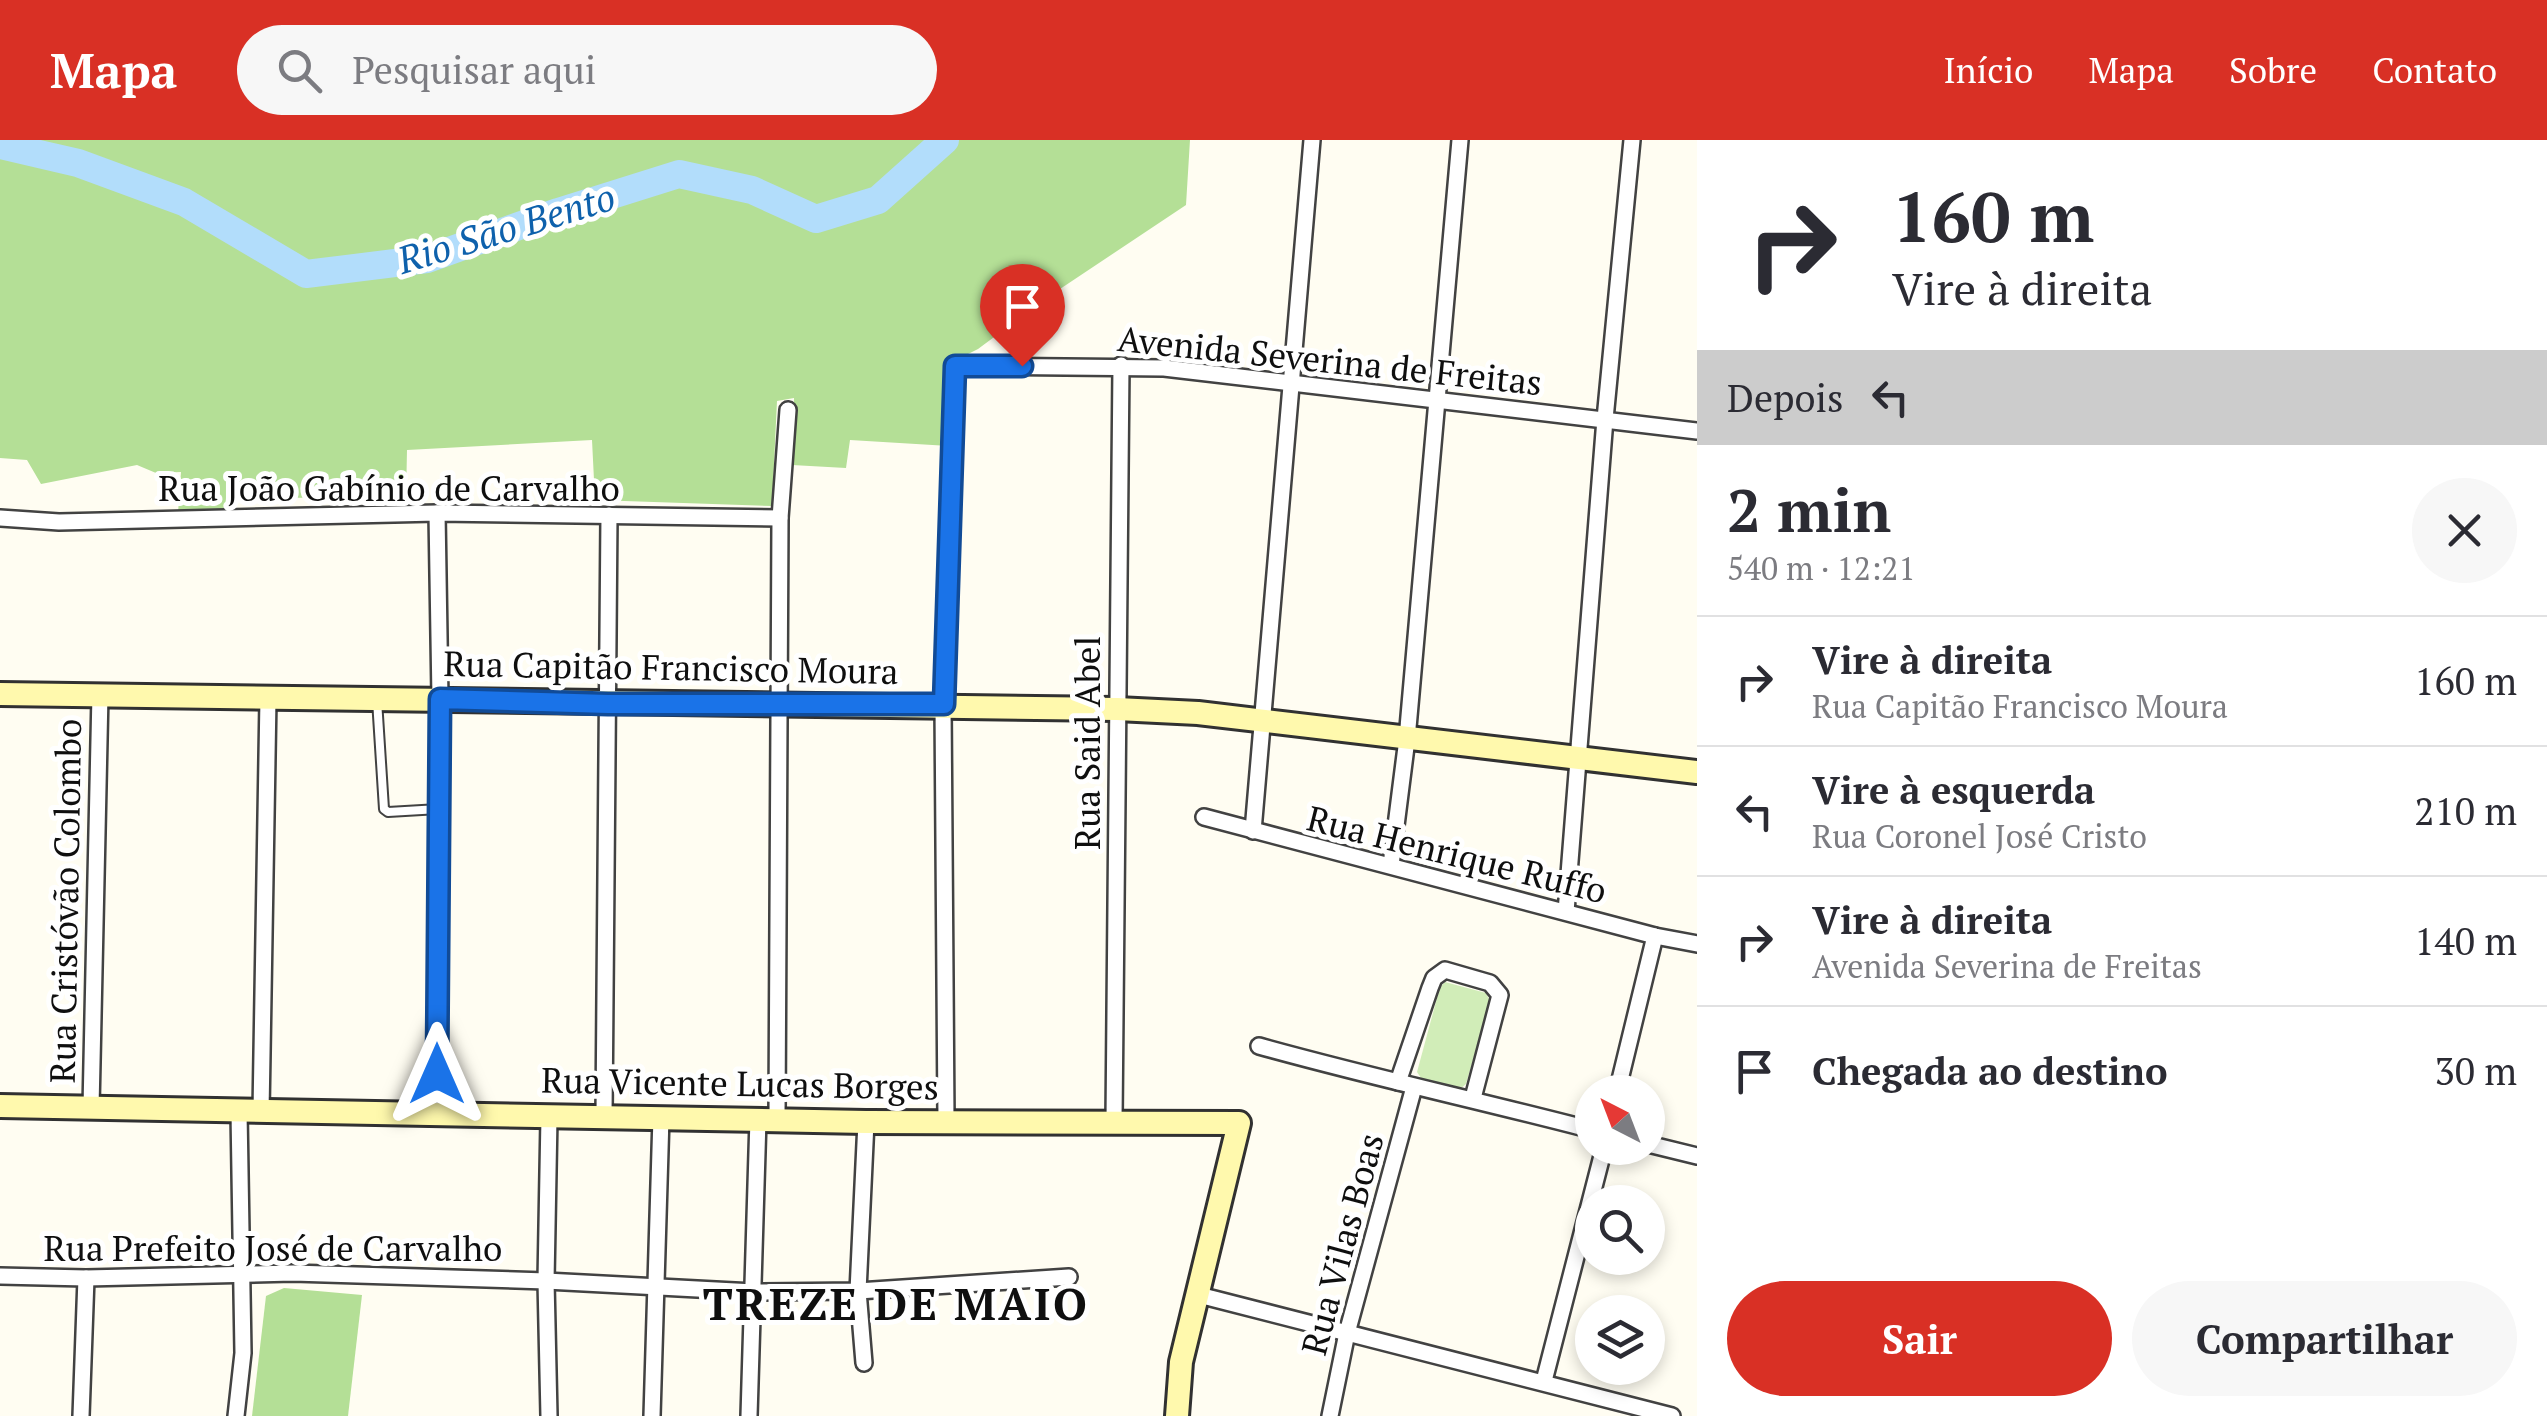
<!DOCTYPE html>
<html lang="pt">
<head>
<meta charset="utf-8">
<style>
  :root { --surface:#fff; --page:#f7f7f7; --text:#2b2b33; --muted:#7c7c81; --line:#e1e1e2; --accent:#d93025 }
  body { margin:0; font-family:"PT Serif",serif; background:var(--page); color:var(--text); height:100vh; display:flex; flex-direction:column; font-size:38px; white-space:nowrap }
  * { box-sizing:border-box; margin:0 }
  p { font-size:32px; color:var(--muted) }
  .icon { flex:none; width:55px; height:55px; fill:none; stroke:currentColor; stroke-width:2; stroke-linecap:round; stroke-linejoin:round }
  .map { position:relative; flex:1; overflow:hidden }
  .details { display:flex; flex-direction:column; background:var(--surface); width:850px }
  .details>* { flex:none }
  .guide { background:#fff; color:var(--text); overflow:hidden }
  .needle { width:65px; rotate:318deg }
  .buttons { position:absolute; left:1575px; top:935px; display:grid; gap:20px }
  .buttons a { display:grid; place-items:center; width:90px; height:90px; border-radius:50%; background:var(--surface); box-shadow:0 5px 15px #0003; font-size:50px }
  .pin { position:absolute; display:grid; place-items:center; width:85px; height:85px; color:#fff; margin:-102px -42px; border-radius:50% 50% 50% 0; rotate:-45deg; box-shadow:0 0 10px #0007 }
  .pin .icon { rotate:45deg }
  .me { position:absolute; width:110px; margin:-55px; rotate:0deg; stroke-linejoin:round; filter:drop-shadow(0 0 8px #0008) }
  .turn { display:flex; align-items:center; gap:35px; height:210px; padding:0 30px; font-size:45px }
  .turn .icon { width:130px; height:130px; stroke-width:2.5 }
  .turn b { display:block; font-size:70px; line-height:85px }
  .then { display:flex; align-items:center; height:95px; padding:0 30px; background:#0003; gap:20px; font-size:38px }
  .round { display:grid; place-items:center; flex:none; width:105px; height:105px; border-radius:52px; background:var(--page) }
  .overview { display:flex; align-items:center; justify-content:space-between; height:170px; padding:0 30px }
  h1 { font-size:60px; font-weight:700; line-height:75px }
  .primary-button { display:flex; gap:20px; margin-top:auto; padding:20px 30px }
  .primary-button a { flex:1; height:115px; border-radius:60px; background:var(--accent); color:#fff; font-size:40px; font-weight:700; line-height:115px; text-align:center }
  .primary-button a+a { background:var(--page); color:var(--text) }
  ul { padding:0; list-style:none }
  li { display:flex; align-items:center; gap:30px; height:130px; padding:0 30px; border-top:2px solid var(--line) }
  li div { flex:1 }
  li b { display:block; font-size:38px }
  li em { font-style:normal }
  header { display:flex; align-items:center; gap:60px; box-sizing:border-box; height:140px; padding:0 50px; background:var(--accent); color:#fff }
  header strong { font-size:48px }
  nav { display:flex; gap:55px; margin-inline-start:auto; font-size:35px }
  .search { width:700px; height:90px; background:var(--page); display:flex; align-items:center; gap:25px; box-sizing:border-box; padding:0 35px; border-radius:55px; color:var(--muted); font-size:38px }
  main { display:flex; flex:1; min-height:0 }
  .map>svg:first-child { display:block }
</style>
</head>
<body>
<header>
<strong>Mapa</strong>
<div class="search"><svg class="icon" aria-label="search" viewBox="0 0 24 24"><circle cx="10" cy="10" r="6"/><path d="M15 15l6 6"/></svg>Pesquisar aqui</div>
<nav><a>Início</a><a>Mapa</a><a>Sobre</a><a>Contato</a></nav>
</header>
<main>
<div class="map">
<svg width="1697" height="1276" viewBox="0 0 1697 1276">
  <rect width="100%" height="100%" fill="#fffdf2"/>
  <polygon fill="#d1edb8" points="1445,842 1486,853 1490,861 1466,944 1459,950 1423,941 1417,932 1440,847"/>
  <g fill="#b4df96">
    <polygon points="0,0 1190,0 1186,65 1048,157 978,209 954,221 949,306 850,300 846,328 792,325 794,258 777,261 772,366 595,360 592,300 407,310 406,359 234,357 232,374 178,373 181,332 156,333 137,325 41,344 27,320 0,318"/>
    <polygon points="284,1148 362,1155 348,1276 252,1276 266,1156"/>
  </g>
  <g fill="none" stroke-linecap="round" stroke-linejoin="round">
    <polyline stroke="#b2ddfb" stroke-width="28" points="0,5 78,23 184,62 306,134 427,119 558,72 679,34 752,50 816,79 878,60 945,0"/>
    <defs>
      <polyline id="lane" points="377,560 384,669 388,672 439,669"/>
      <g id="street">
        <polyline points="0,378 59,382 437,373 780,378"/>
        <polyline points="1204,677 1655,796 1697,804"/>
        <polyline points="1253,691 1312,0"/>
        <polyline points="1391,725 1407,599 1460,0"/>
        <polyline points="1566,772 1605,279 1632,0"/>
        <path d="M1259,906C1370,937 1481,961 1592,990"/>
        <polyline points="1398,942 1430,848 1434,838 1445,830 1490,843 1500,855 1473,958"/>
        <polyline points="1617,952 1655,796"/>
        <polyline points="91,968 100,554"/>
        <polyline points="261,972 268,558"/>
        <polyline points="436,972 440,559 437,373"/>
        <polyline points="604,975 609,375"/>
        <polyline points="777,978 780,378 788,270"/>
        <polyline points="946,980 943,564 955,226 1164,228 1697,291"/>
        <polyline points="1114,981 1121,225"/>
        <polyline points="1648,1004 1697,1016"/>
        <polyline points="0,1136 86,1138 293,1133 546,1141 754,1152 858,1151 1069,1137"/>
        <polyline points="1195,1154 1672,1276"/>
        <polyline points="864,1223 858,1151 866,982"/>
        <polyline points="1544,1241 1604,1008"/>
        <polyline points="81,1276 86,1138"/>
        <polyline points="236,1276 243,1213 239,972"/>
        <polyline points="549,1276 546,1141 549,977"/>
        <polyline points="652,1276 661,977"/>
        <polyline points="749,1276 758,979"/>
        <polyline points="1330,1276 1347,1193 1414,947"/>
      </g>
      <g id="secondary">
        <polyline points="0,554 1117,569 1198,573 1697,632"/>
        <polyline points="0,966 866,982 1239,983 1181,1222 1177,1276"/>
      </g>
    </defs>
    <use href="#lane" stroke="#424242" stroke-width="12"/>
    <use href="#street" stroke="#424242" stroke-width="20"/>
    <use href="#secondary" stroke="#313131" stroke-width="28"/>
    <use href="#lane" stroke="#fff" stroke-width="8"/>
    <use href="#street" stroke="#fff" stroke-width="15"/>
    <use href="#secondary" stroke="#fff9ad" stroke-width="22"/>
  </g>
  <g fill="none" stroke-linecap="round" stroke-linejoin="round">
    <defs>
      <polyline id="route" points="437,934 440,559 608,564 944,564 955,226 1022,226"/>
    </defs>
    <use href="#route" stroke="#114b97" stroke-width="25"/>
    <use href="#route" stroke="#1a73e8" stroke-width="18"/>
  </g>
  <g text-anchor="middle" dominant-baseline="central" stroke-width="10" stroke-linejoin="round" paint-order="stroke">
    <g font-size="35" fill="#0f0f0f" stroke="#fff">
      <text transform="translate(1330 220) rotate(6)">Avenida Severina de Freitas</text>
      <text x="389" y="348">Rua João Gabínio de Carvalho</text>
      <text transform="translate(671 527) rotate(1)">Rua Capitão Francisco Moura</text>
      <text transform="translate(1087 603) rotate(-90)">Rua Said Abel</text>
      <text transform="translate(1457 714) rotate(14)">Rua Henrique Ruffo</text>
      <text transform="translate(65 761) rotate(-89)">Rua Cristóvão Colombo</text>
      <text transform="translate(740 943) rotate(1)">Rua Vicente Lucas Borges</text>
      <text transform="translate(1342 1104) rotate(-75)">Rua Vilas Boas</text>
      <text x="273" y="1108">Rua Prefeito José de Carvalho</text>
    </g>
    <g font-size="38" font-style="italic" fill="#0e61ac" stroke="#fff">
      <text transform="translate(506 88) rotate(-17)">Rio São Bento</text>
    </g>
    <g font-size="45" font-weight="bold" letter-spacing="2.5" fill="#0f0f0f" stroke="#fff">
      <text x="896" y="1163">TREZE DE MAIO</text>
    </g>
  </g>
</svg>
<div class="buttons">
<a><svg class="needle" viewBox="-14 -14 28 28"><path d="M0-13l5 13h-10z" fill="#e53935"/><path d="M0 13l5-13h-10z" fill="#7c7c81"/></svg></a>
<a><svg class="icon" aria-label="search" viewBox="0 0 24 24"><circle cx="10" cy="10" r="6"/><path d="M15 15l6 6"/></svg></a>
<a><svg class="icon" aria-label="layers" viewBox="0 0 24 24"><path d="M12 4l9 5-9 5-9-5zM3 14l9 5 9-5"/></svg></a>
</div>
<div class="pin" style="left:1022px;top:226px;background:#d93025"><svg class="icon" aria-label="arrive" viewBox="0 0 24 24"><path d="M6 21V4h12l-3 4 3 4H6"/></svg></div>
<svg class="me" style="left:437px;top:934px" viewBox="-20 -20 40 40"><path d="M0-17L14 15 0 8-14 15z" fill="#1a73e8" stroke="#fff" stroke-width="4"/></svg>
</div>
<section class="details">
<div class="guide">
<div class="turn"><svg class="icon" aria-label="right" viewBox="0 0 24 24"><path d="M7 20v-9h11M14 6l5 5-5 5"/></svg><div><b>160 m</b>Vire à direita</div></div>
<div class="then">Depois<svg class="icon" aria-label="left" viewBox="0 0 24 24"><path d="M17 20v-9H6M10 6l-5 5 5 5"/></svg></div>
</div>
<div class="overview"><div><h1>2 min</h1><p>540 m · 12:21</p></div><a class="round"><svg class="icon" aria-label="close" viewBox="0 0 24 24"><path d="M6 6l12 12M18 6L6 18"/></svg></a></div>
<ul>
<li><svg class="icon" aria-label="right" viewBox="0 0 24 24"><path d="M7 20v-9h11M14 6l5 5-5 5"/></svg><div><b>Vire à direita</b><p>Rua Capitão Francisco Moura</p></div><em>160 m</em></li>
<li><svg class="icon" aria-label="left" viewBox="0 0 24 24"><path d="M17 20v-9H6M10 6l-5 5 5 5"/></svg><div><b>Vire à esquerda</b><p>Rua Coronel José Cristo</p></div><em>210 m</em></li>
<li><svg class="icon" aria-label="right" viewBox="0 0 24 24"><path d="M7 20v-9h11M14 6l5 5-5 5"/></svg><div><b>Vire à direita</b><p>Avenida Severina de Freitas</p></div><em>140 m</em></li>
<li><svg class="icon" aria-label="arrive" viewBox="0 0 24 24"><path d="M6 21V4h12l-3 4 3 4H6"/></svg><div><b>Chegada ao destino</b></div><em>30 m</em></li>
</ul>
<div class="primary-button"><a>Sair</a><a>Compartilhar</a></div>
</section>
</main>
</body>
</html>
